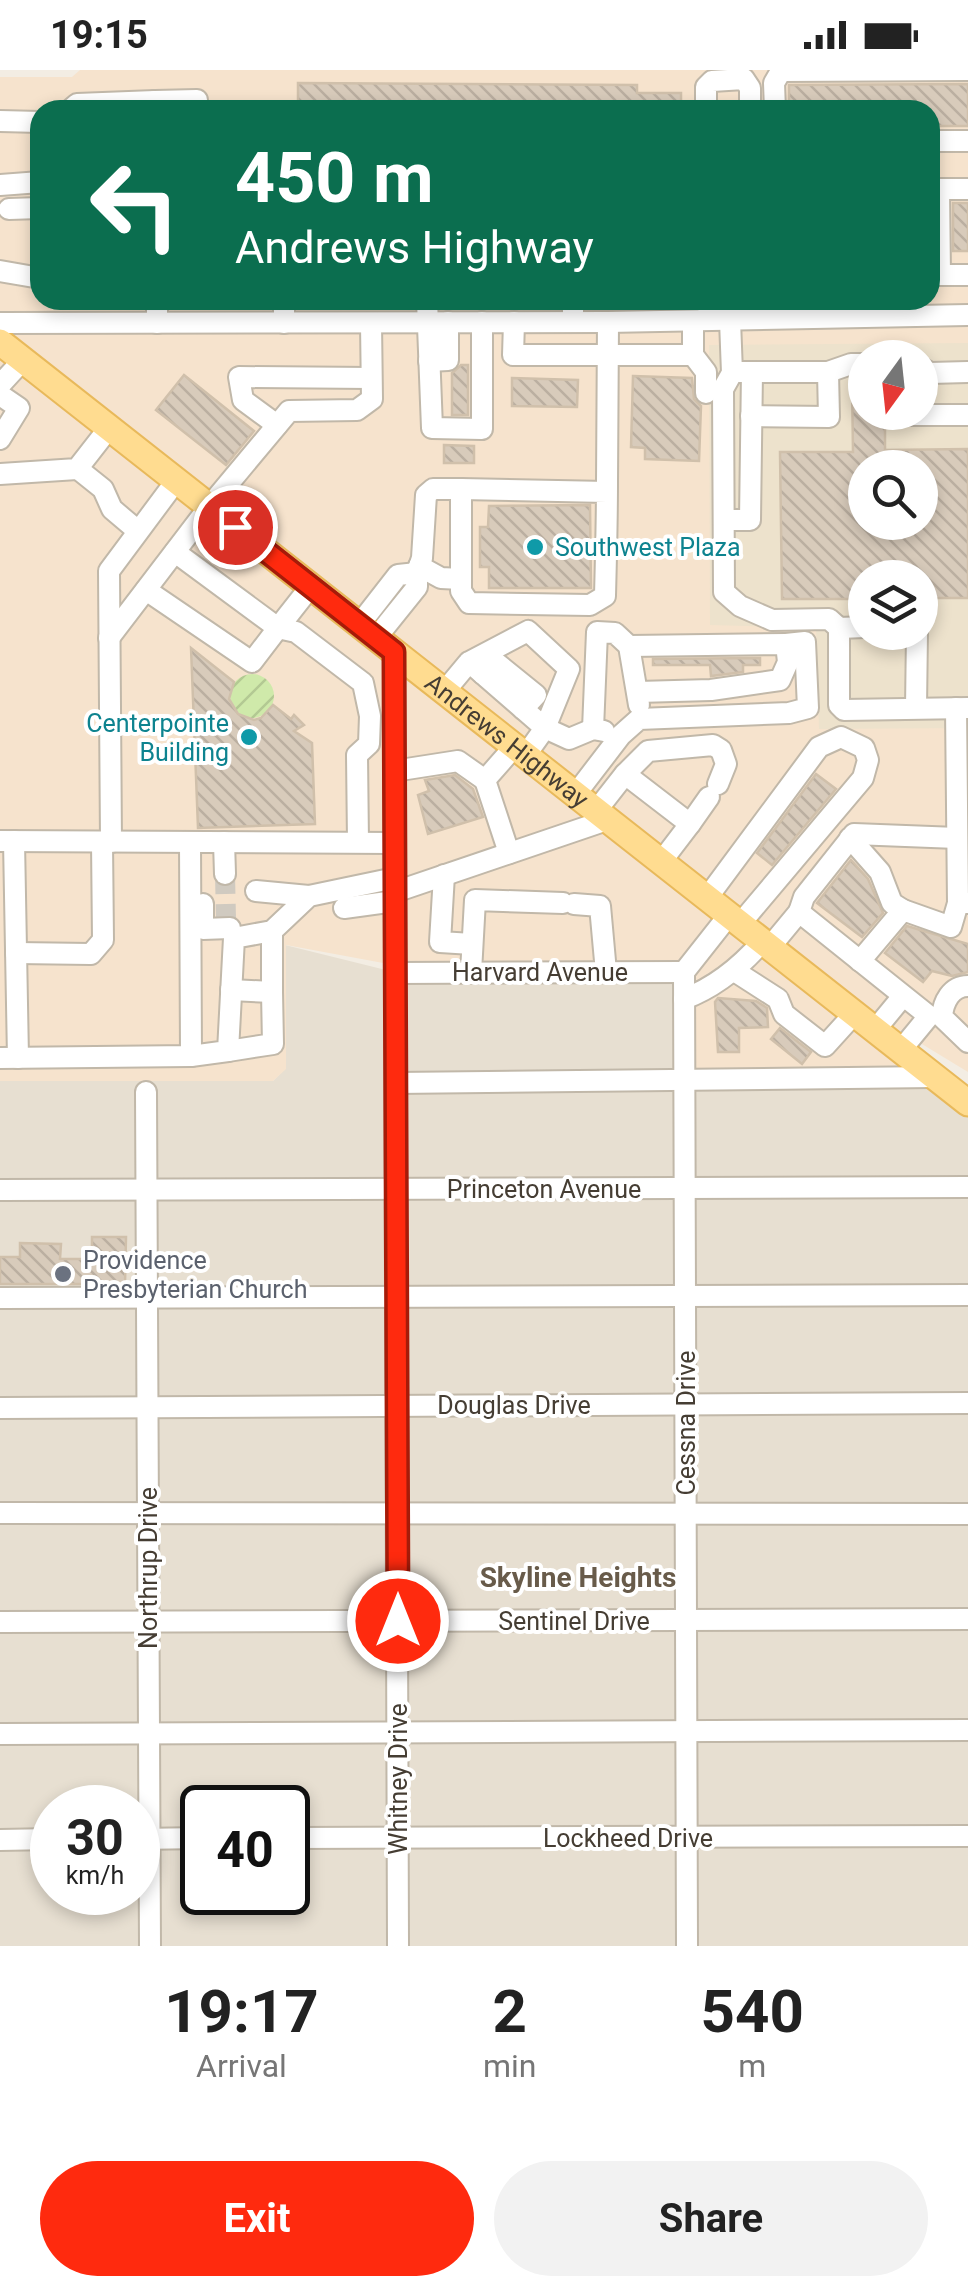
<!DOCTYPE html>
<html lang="en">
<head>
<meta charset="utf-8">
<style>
  :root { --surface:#fff; --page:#f2f2f2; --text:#222; --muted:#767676; --accent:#ff2a0e }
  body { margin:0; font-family:Roboto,sans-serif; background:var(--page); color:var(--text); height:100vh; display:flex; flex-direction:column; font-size:38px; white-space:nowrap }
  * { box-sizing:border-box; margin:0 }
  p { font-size:32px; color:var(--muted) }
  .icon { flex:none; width:55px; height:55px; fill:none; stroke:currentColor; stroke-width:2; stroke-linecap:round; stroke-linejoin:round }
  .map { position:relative; height:1876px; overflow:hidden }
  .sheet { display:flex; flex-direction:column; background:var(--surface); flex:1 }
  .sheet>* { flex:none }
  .banner { position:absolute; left:30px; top:30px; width:910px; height:210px; border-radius:30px; box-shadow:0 5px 15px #0003; background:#0b6e4f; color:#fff; overflow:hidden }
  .needle { width:65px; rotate:195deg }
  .fabs { position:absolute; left:848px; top:270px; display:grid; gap:20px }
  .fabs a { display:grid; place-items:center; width:90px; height:90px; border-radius:50%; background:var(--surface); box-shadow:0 5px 15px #0003; font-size:50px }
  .speed { position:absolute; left:30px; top:1715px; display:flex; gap:20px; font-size:50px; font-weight:700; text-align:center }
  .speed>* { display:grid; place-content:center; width:130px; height:130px; border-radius:50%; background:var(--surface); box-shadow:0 5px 15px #0003; line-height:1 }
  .speed small { font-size:25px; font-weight:400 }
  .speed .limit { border:5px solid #111; border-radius:15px; background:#fff; color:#111 }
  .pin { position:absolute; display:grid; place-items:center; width:85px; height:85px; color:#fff; margin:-42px; border:5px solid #fff; border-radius:50%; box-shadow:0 2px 10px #0007 }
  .me { position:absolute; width:110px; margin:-55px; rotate:0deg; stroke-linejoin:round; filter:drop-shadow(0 0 8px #0008) }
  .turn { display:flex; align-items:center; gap:35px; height:210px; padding:0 40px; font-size:45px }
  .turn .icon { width:130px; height:130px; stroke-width:2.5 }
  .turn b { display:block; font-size:70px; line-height:85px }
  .eta { display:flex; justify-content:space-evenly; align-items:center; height:170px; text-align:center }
  .eta b { font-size:60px; font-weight:700; line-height:70px }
  .button { display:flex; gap:20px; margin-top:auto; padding:20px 40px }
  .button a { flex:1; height:115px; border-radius:60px; background:var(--accent); color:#fff; font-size:40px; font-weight:700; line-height:115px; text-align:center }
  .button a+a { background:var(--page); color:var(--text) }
  .status { display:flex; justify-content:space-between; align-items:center; height:70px; padding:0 50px; background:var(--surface); direction:ltr }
  .status svg { height:28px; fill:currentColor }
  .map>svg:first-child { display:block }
</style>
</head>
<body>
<div class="status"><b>19:15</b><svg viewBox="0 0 49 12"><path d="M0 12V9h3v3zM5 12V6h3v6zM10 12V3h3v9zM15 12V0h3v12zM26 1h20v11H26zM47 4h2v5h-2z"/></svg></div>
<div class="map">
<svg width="968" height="1876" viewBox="0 0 968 1876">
  <defs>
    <pattern id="garden-furrows" width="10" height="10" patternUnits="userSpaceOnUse" patternTransform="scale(2.5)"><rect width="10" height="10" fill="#cfe9aa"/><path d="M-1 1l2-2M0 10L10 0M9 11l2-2" fill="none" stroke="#b3c993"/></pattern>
    <pattern id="building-back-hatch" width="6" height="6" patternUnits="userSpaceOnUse" patternTransform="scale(2.5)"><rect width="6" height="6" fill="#d8cbbb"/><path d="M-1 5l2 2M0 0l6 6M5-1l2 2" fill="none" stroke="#bbafa1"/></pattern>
  </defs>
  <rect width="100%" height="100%" fill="#f3ede3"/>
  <path fill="#e7dfd1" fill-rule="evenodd" d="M285,875L394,902L684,900L932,1007L968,1035V1876H0V1011H273L286,998ZM52,1738H138V1822H52ZM202,1738H288V1822H202Z"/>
  <path fill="#f6e3cd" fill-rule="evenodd" d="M80,0H968V1002L782,889L925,1008L684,1009V902L394,895L286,875V999L273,1011H0V7H72ZM40,40H930V230H40ZM865,288H920V342H865ZM865,398H920V452H865ZM865,508H920V562H865Z"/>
  <path fill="#ede2cc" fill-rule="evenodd" d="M968,273V658L819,659L816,558L710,555L709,275ZM865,288H920V342H865ZM865,398H920V452H865ZM865,508H920V562H865Z"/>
  <circle fill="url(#garden-furrows)" cx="252" cy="626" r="22"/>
  <g fill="url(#building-back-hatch)" stroke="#d0c0ab" stroke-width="2.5" fill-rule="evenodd">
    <polygon points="298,13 637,15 637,23 681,23 681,40 298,40"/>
    <polygon points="968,14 968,56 930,56 930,40 789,40 789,15"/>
    <rect x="953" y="133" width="15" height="48"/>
    <polygon points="461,295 468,295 468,345 452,345 452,303"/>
    <polygon points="184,305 254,361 226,395 156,340"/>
    <polygon points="633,306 692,308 694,329 701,336 699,391 645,389 645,378 631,377"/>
    <polygon points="512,308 578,310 577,337 512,336"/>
    <path d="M852,315H865V342H885V380L968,379V528H920V508H865V529H782L780,382H853ZM865,398H920V452H865Z"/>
    <polygon points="444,375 474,376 474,393 444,393"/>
    <polygon points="590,435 591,518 489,518 489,497 480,497 480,457 488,457 489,436"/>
    <polygon points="191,578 234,612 229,629 238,644 254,650 261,648 273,635 291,649 294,645 304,655 294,661 312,673 315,754 198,758"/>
    <polygon points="760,588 760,595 743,595 743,602 711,606 710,595 653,595 653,589"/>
    <polygon points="816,704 836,719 772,795 757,783"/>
    <polygon points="455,705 473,719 483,747 428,764 418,725 429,721 425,710"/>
    <polygon points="851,790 868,809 883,843 862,867 817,833"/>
    <polygon points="907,856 968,874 968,902 952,906 932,901 923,912 885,883"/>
    <polygon points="718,928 756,931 767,938 768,957 739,958 739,982 718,982 715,932"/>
    <polygon points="780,958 811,982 802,994 771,969"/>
    <polygon points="92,1167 126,1167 125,1214 0,1214 0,1187 20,1187 20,1173 61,1174 60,1189 92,1189"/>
  </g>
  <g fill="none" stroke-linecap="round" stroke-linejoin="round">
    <polyline stroke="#d0cac0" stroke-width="20" stroke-dasharray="20 10" stroke-linecap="butt" points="225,804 226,849"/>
    <defs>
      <g id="minor">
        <polyline points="155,31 197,30 197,40"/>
        <polyline points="70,40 77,34 155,31 155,40"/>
        <polyline points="706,40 706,17 712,11 744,9 750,18 750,40"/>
        <polyline points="775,40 774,13 781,1 968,0"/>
        <polyline points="0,51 40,52"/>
        <polyline points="930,71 968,71"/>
        <polyline points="0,115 40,112"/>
        <polyline points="930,119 968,119"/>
        <polyline points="939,119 940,205"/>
        <polyline points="9,139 40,138"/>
        <polyline points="0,201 40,208"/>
        <polyline points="930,205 968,205"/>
        <polyline points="157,230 157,253"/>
        <polyline points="284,230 284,253"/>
        <polyline points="427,230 432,358 482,359 482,252"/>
        <polyline points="573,230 573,252"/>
        <polyline points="708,230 709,250"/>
        <polyline points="730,250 732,303 723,319 724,522 740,536 772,550 829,549 839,558 865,557"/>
        <polyline points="693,251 693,285 706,302 706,323"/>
        <polyline points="514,252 513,285 693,285"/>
        <polyline points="0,253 608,252 968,245"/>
        <polyline points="429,291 448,290 448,252"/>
        <polyline points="920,297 930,303 968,302"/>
        <polyline points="739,302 828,302 851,294 865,294"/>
        <polyline points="0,315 23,290"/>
        <polyline points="0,325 19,338 0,369"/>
        <polyline points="904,342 904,345 968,345"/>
        <polyline points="751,346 829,347 828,302"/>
        <polyline points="277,355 243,330 239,307 371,308"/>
        <polyline points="78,399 103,419 112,439 138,461"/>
        <polyline points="0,404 77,399 109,358"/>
        <path d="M607,422L461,419V521L469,533L590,535L605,526C606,488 607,450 607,412L608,252"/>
        <polyline points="724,450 750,450 752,302"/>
        <polyline points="419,496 441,508 461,509"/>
        <polyline points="417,503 422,488 426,425 433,419 461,419"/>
        <polyline points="311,516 278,558 296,562 363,613 370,646 369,674 357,685 358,772"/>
        <polyline points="146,520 252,592 278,558 175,482"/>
        <polyline points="359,555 398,505 417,503 417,517 376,568"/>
        <polyline points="839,558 839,635 844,640 968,638"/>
        <polyline points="109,568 209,437 289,341 357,340 372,329 371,253"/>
        <polyline points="629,576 786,574 788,592 780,610 711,620 638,622"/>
        <polyline points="394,582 398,1876"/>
        <polyline points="483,604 494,591 536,625 523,639"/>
        <polyline points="444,622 469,592 545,658 569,599 528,561 469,592"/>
        <polyline points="916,638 917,562"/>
        <polyline points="956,638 958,833 968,833"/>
        <polyline points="593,659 597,562 615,563 629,576 639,635"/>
        <polyline points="525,686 545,658 569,669 593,659 604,661"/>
        <polyline points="394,701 458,691 485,710"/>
        <polyline points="625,704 648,681 713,675 721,680 726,694 718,714"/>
        <polyline points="575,725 621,665 639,649 789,643 808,638 805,572 786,574"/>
        <polyline points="596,741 625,704 690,754 661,792"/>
        <polyline points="690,754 709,727"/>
        <polyline points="850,768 880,802 892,833 903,840"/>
        <polyline points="0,771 394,773"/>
        <polyline points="14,771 18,988"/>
        <polyline points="111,772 109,501 176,411"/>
        <polyline points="224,772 225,804"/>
        <polyline points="509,783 485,710 514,677"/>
        <polyline points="444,805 440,872 472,874"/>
        <polyline points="256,821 309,826"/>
        <polyline points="395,822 607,750"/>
        <polyline points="707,828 819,677 841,667 864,678 868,690 863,708 740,854"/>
        <polyline points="203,834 203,859 230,858"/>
        <polyline points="574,834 600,836 606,902"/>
        <polyline points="344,838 395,831"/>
        <polyline points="799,842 804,827 854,764 957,768"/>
        <polyline points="770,877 799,842 929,946 901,980"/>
        <polyline points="16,883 91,884 103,870 102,772"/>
        <polyline points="860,891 903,840 951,857 958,833"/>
        <polyline points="471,902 475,830 563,833"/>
        <polyline points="736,902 778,929 784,944 825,976 854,944"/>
        <polyline points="395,903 684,902"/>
        <path d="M968,916C951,916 943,932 942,947L968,972"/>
        <polyline points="231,920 272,922 272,861"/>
        <path d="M684,929C716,917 740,897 762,872"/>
        <polyline points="875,960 903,926"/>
        <polyline points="228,981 273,974 272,922"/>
        <polyline points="191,986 228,981 234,868 272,861 309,826 395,808"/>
        <polyline points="0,988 191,986 190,772"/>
        <polyline points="396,1013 934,1007"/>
        <polyline points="146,1022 150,1876"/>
        <polyline points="0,1120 968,1117"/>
        <polyline points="0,1228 968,1225"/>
        <polyline points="0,1338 968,1333"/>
        <polyline points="0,1443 968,1444"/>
        <polyline points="0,1552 968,1549"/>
        <polyline points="0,1664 968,1660"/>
        <polyline points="288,1768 968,1766"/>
        <polyline points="139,1769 202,1768"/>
        <polyline points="0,1770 52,1769"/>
        <polyline points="687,1876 684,902 729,845"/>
      </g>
      <g id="major">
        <path id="s1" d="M0,272L968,1033"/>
      </g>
    </defs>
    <use href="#minor" stroke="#c1b8a9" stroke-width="24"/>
    <use href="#major" stroke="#e8b95b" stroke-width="29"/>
    <use href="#minor" stroke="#fff" stroke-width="20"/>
    <use href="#major" stroke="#ffdc90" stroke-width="25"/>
  </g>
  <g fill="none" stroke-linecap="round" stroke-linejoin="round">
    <defs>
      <polyline id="route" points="235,457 394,582 398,1551"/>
    </defs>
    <use href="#route" stroke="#a61b09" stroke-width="25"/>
    <use href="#route" stroke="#ff2a0e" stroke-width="18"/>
  </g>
  <g fill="#0f9aa8" stroke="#fff" stroke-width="4">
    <circle cx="535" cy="477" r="10"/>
    <circle cx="249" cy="667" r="10"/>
  </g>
  <circle fill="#6b7280" stroke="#fff" stroke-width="4" cx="63" cy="1204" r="10"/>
  <g text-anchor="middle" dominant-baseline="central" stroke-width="8" stroke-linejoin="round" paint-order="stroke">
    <g font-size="25" fill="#0d838f" stroke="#fff" text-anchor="start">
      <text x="555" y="477">Southwest Plaza</text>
      <text x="229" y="653" text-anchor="end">Centerpointe<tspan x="229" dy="29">Building</tspan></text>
    </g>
    <g font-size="25" fill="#453d33" stroke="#fff">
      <text stroke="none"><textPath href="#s1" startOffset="645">Andrews Highway</textPath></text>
      <text x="540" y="902">Harvard Avenue</text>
      <text x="544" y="1119">Princeton Avenue</text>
      <text x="514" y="1335">Douglas Drive</text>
      <text transform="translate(686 1353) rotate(-90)">Cessna Drive</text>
      <text transform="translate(148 1498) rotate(-90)">Northrup Drive</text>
      <text x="574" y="1551">Sentinel Drive</text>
      <text transform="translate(398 1709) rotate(-90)">Whitney Drive</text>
      <text x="628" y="1768">Lockheed Drive</text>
    </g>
    <g font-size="25" fill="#5b616d" stroke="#fff" text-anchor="start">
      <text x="83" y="1190">Providence<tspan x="83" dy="29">Presbyterian Church</tspan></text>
    </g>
    <g font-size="28" font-weight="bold" fill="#685b4a" stroke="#fff">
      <text x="578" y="1507">Skyline Heights</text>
    </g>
  </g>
</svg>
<div class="fabs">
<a><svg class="needle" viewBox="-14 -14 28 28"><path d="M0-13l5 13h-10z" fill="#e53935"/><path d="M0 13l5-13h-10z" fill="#767676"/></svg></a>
<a><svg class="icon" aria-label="search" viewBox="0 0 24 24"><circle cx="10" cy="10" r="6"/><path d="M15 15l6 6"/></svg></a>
<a><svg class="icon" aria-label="layers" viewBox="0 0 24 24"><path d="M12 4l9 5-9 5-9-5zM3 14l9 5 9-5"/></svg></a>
</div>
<div class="speed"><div>30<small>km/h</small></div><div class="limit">40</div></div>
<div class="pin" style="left:235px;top:457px;background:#d93025"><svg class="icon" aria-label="arrive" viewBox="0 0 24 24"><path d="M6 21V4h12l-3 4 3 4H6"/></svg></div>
<svg class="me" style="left:398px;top:1551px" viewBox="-20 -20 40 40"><circle r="17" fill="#ff2a0e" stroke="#fff" stroke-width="3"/><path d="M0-11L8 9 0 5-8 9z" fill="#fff"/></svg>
<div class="banner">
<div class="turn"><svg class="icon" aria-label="left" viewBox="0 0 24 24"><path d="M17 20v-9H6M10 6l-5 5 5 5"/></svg><div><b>450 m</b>Andrews Highway</div></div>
</div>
</div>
<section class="sheet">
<div class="eta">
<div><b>19:17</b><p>Arrival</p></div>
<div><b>2</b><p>min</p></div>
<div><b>540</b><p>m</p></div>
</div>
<div class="button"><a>Exit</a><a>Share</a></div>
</section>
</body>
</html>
